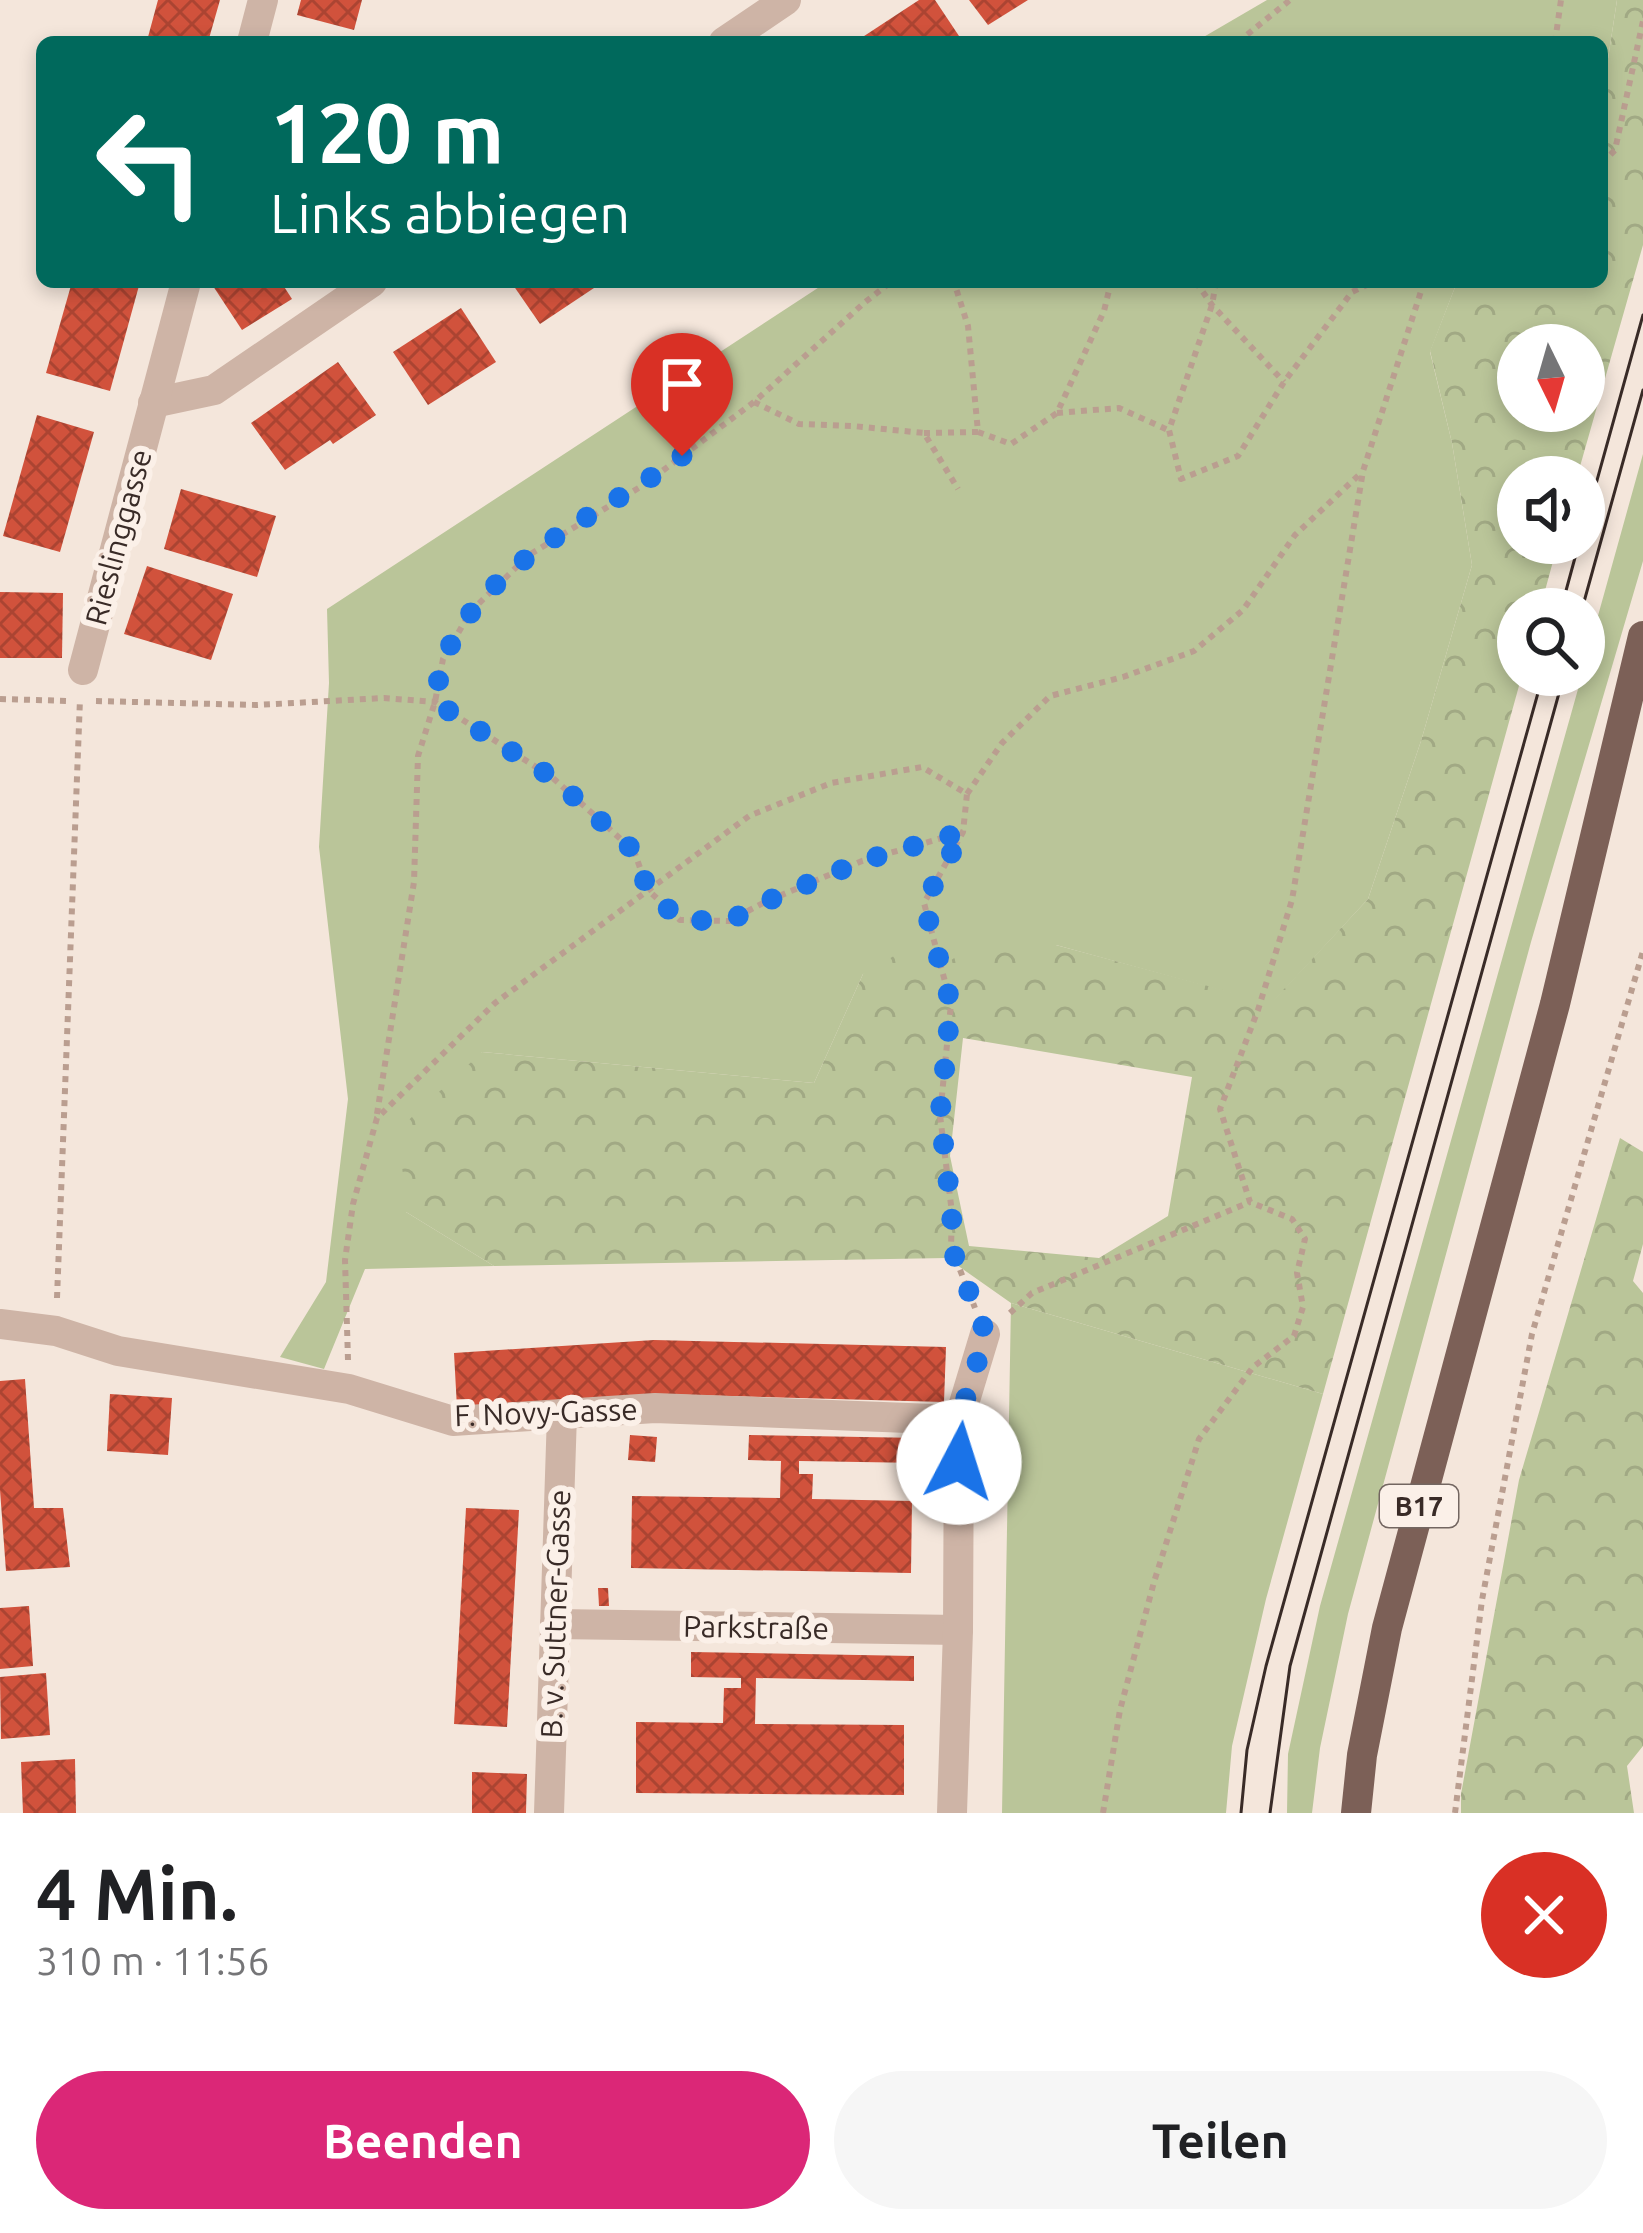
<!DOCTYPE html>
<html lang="de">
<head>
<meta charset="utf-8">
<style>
  :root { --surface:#fff; --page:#f6f6f6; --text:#202124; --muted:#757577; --accent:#db2777 }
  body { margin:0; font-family:Ubuntu,sans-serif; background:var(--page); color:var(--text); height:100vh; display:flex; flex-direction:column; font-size:45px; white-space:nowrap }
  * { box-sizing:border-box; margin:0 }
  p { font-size:39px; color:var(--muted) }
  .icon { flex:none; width:66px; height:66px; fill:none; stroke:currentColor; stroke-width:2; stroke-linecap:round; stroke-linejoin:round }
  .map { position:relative; height:1813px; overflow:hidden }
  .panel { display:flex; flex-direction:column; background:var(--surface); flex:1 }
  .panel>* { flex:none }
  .guide { position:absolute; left:36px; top:36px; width:1572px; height:252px; border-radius:18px; box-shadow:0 6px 18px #0003; background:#00695c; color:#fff; overflow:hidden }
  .needle { width:78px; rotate:175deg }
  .controls { position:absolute; left:1497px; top:324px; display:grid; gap:24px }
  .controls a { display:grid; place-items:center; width:108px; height:108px; border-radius:50%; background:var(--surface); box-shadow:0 6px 18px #0003; font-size:60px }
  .pin { position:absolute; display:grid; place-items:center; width:102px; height:102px; color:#fff; margin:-123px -51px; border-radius:50% 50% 50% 0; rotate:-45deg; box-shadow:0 0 12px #0007 }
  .pin .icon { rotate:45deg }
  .me { position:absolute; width:132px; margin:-66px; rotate:5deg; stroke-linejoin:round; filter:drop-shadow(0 0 9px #0008) }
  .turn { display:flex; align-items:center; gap:42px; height:252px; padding:0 36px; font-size:54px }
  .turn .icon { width:156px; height:156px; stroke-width:2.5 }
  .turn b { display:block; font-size:84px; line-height:102px }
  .round { display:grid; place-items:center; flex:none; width:126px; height:126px; border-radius:63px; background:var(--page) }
  .overview { display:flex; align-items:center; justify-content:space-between; height:204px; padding:0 36px }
  h1 { font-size:72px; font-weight:700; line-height:90px }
  .action { display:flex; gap:24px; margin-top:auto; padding:24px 36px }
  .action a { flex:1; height:138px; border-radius:72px; background:var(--accent); color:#fff; font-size:48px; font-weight:700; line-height:138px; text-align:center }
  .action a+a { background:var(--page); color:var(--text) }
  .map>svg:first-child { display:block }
</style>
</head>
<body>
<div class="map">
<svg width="1643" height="1813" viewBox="0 0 1643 1813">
  <defs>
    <pattern id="forest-crowns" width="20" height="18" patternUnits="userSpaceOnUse" patternTransform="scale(3)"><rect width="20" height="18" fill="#bac599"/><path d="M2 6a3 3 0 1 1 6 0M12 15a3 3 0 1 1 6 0" fill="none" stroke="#a1a984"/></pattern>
    <pattern id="building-cross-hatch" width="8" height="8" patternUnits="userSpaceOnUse" patternTransform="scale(3)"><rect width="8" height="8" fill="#d1523c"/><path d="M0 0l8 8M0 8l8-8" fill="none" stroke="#ab4432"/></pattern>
  </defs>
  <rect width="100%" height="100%" fill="#f4e6db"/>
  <g fill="#bac599">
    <polygon points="1267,0 1617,0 1602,98 1602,42 1195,42"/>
    <polygon points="827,282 1457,282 1430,352 1452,443 1472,565 1421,741 1368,899 1271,1004 1056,945 941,967 863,974 814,1083 482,1052 406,1212 494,1266 365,1269 324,1369 280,1357 326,1282 348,1099 319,847 329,683 327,609"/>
    <polygon points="1643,454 1643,561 1531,942 1348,1614 1320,1748 1312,1813 1287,1813 1288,1754 1320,1606 1582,675 1584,675 1584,666"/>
    <polygon points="1011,1303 1323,1394 1266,1599 1232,1746 1226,1813 1002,1813"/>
  </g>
  <g fill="url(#forest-crowns)" fill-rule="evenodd">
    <path d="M1617,0H1643V245L1577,477H1518V543H1558L1540,609H1518V675H1522L1323,1394L1011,1303L947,1258L494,1266L406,1212L399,1129L482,1052L814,1083L863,974L911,946L941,967L997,929L1271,1003L1368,899L1421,741L1472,565L1452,443L1430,351L1457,282H1602V98ZM1518,345H1584V411H1518ZM963,1038L1192,1077L1168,1216L1099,1258L969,1246L950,1156Z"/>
    <polygon points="1620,1138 1643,1152 1643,1244 1633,1281 1643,1293 1643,1746 1627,1766 1634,1813 1461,1813 1461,1794 1519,1480"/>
  </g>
  <g fill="url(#building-cross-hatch)">
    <polygon points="158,0 220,0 208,42 168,42 148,37"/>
    <polygon points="301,0 362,0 354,30 297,15"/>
    <polygon points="919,0 935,0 963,42 855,42"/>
    <polygon points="969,0 1028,0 988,25"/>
    <polygon points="72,282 140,282 110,391 46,373"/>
    <polygon points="220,282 281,282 292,299 242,330 213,286"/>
    <polygon points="511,282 603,282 540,324"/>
    <polygon points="461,308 496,362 428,405 393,352"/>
    <polygon points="338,362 376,415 333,444 330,440 285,470 251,423"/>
    <polygon points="37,415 94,432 60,552 3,536"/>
    <polygon points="181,489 276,516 257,577 164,549"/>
    <polygon points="147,566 233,594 211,660 124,634"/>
    <polygon points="0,592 63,593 62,658 0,658"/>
    <polygon points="654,1340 946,1347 944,1402 657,1394 457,1408 454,1353"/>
    <polygon points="25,1379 34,1508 63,1508 70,1567 6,1571 0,1490 0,1381"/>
    <polygon points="110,1394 172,1398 168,1455 107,1451"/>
    <polygon points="630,1435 657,1437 655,1462 628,1460"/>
    <polygon points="749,1435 921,1438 921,1463 799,1461 799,1474 813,1474 812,1499 912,1501 911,1573 631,1568 632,1496 780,1498 781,1461 748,1460"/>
    <polygon points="466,1508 519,1510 507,1727 454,1724"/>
    <polygon points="598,1588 608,1588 609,1606 599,1606"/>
    <polygon points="29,1606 33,1666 0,1669 0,1608"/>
    <polygon points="691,1652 914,1656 914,1681 756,1678 755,1724 904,1725 904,1795 636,1793 636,1722 723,1723 724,1688 741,1688 741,1678 691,1677"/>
    <polygon points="46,1673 50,1735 1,1739 0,1677"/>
    <polygon points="75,1759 76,1813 23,1813 21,1762"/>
    <polygon points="472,1772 527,1774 526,1813 472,1813"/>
  </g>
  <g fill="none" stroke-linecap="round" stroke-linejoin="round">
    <g stroke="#ba9e90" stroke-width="6" stroke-dasharray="6 6" stroke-linecap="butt">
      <polyline points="1238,42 1290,0"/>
      <polyline points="1555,42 1561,0"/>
      <polyline points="1602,163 1615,150 1643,21"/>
      <polyline points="1196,282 1212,305 1284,382"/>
      <polyline points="1216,282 1212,305 1169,430 1181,479 1238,456 1284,382 1352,292 1373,282"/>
      <polyline points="754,402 799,424 853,426 924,433 958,489"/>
      <polyline points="1057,413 1119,408 1168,430"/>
      <polyline points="978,432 1011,444 1057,413 1104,311 1111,282"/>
      <polyline points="924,433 978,432 968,326 954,282"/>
      <polyline points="0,699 70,701"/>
      <polyline points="96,701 257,705 384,698 435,702 553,778 634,851 648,890 680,920 729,921 765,902 862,861 963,832"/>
      <polyline points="967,794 1002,743 1050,696 1123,677 1194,651 1243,610 1295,535 1361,473"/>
      <polyline points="377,1114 414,882 418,756 435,702 443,659 471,611 529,555 645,484 754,402 864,303 891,282"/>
      <polyline points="57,1298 80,699"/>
      <polyline points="1010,1313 1032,1293 1250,1202"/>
      <polyline points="348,1360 345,1260 353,1204 377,1118 495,1003 749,816 831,783 922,767 967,794 963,832 924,903 951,1004 940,1115 952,1213 951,1247 975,1308"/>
      <polyline points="1103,1813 1120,1710 1154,1582 1199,1439 1253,1367 1294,1336 1303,1307 1297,1273 1305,1239 1292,1219 1250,1202 1220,1109 1258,1010 1292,900 1363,471 1424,282"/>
      <polyline points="1455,1813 1482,1600 1532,1334 1643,951"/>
    </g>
    <g stroke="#ceb4a6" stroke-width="30">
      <polyline points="252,42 263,0"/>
      <polyline points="724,42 786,0"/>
      <polyline points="153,403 214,390 372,282"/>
      <polyline points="83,670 186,282"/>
      <polyline points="0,1324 56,1331 118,1351 349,1389 453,1421 655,1408 959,1420"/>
      <polyline points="555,1624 958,1630"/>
      <polyline points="549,1813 562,1414"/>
      <polyline points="952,1813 958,1630 959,1420 985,1334"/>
    </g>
    <polyline stroke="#7c6057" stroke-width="30" points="1356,1813 1362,1755 1387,1628 1555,1004 1643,636"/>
    <g stroke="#392b27" stroke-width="3">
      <polyline points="1584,527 1643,315"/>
      <polyline points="1561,609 1579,543"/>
      <polyline points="1582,609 1643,390"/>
      <polyline points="1241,1813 1247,1750 1266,1666 1543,675"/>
      <polyline points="1270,1813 1290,1666 1564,675"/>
    </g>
  </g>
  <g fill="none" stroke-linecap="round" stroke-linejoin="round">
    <path stroke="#1a73e8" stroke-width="21" stroke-dasharray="0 37.8" d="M682,456C600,517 488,557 445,657C439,670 438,687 435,702L553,778L634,851L648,890L680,920L729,921L765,902L862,861L963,832L924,903L951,1004L940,1115L952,1213L951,1247L986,1334L959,1420V1462"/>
  </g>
  <g text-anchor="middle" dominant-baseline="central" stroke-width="12" stroke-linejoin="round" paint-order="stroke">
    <rect fill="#fbf0e8" stroke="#736661" stroke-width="3" x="1380" y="1485" width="78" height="42" rx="9"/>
    <g font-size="27" font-weight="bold" fill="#392b27">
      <text x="1419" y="1506">B17</text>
    </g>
    <g font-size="30" fill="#392b27" stroke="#fbf0e8">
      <text transform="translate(118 537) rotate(-75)">Rieslinggasse</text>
      <text transform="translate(546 1412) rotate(-2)">F. Novy-Gasse</text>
      <text transform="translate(555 1614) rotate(-88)">B. v. Suttner-Gasse</text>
      <text transform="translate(756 1627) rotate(1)">Parkstraße</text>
    </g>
  </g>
</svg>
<div class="controls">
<a><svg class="needle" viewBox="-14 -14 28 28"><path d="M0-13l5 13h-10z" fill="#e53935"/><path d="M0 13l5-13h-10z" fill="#757577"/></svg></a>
<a><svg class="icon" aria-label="sound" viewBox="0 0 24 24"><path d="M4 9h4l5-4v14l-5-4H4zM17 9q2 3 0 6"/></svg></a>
<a><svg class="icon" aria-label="search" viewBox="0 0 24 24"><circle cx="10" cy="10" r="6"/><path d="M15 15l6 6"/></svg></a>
</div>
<div class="pin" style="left:682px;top:456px;background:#d93025"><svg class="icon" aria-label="arrive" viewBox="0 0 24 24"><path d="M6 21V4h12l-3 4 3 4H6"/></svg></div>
<svg class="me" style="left:959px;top:1462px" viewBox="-20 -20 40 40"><circle r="19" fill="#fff"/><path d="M0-13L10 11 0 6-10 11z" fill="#1a73e8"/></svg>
<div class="guide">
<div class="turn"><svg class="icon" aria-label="left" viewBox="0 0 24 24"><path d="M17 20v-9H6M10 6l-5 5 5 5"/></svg><div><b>120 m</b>Links abbiegen</div></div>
</div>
</div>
<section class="panel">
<div class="overview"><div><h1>4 Min.</h1><p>310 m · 11:56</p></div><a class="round" style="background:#d93025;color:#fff"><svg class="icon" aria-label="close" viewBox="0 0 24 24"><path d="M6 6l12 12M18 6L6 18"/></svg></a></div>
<div class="action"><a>Beenden</a><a>Teilen</a></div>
</section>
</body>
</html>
